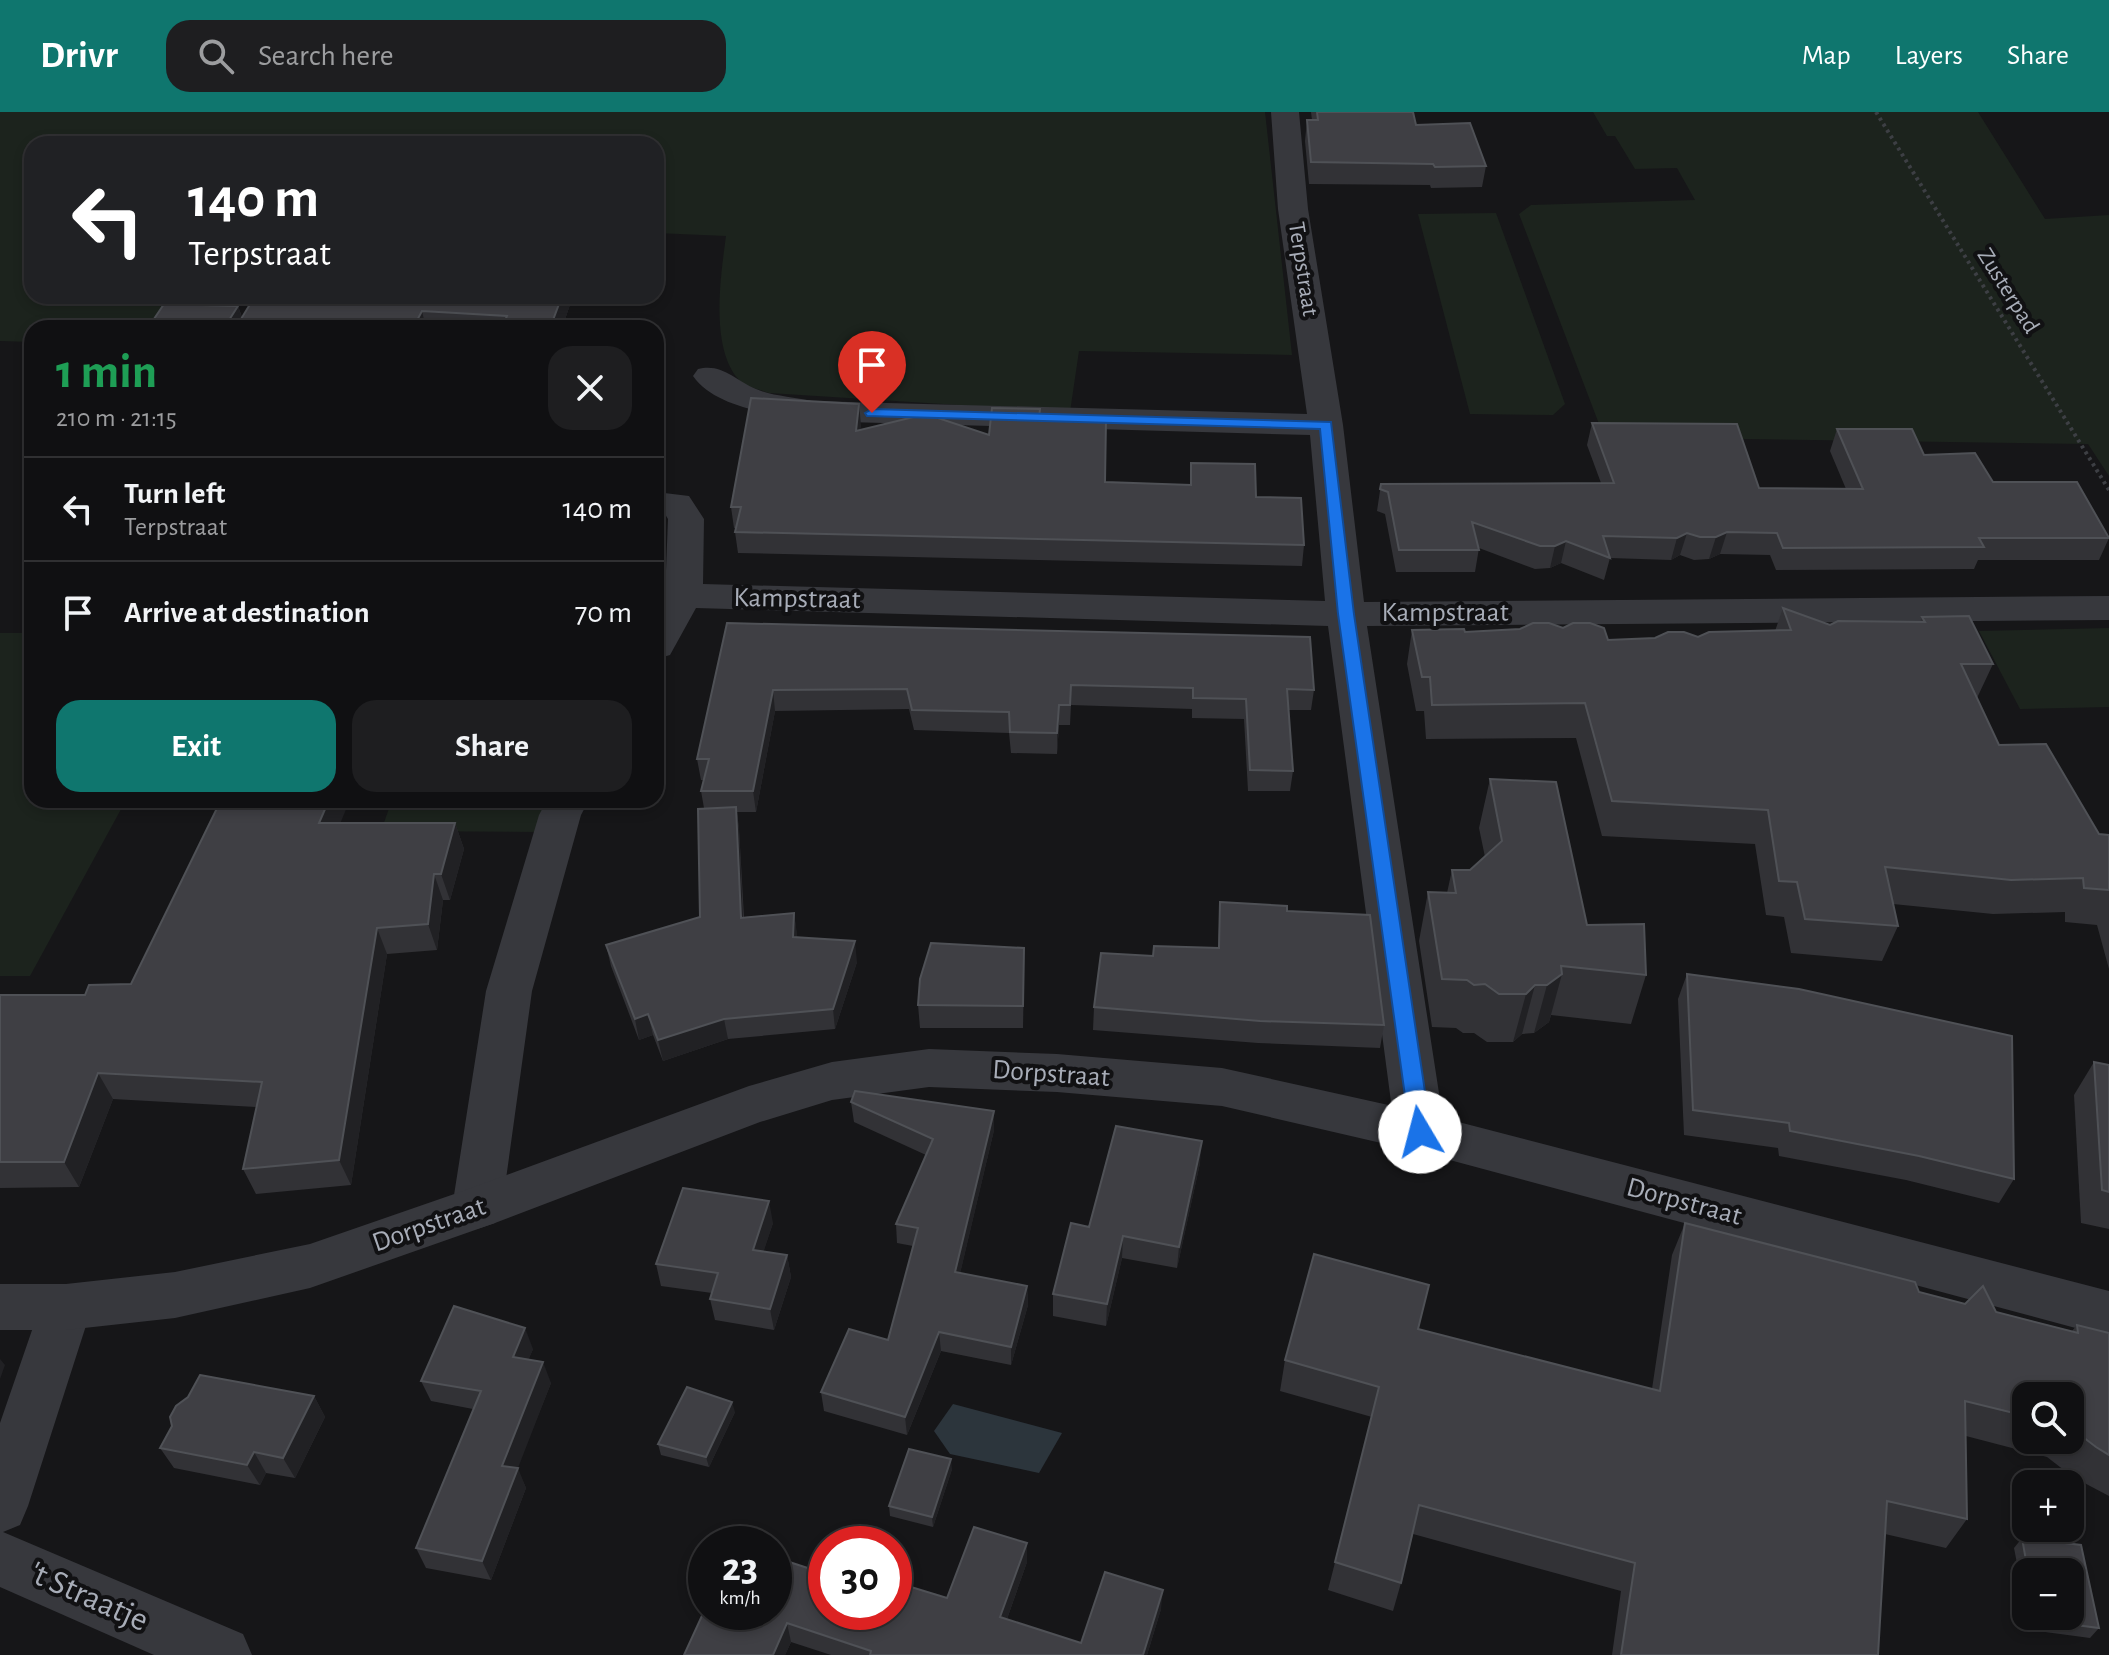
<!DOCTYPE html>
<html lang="en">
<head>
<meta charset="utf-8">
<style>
  :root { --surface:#101012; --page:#1e1e20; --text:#f1f3f6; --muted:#9c9d9f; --line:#303032; --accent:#0f766e }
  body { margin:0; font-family:"Alegreya Sans",sans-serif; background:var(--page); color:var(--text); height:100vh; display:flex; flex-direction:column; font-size:30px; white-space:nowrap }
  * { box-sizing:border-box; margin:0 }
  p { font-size:26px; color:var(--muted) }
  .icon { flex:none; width:44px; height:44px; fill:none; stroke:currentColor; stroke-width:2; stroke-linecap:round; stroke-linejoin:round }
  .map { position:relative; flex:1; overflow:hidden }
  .panel { position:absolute; left:24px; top:208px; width:640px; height:488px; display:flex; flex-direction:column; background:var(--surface); border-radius:24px; box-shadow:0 4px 12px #0003,0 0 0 2px var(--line) }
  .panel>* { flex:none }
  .hud { position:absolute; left:24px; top:24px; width:640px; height:168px; border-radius:24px; box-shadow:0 4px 12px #0003,0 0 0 2px var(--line); background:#202124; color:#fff; overflow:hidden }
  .tools { position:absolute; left:2012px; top:1270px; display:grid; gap:16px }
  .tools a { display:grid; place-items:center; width:72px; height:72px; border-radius:16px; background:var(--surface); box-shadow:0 4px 12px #0003,0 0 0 2px var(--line); font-size:40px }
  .speed { position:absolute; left:688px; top:1414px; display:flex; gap:16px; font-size:40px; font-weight:700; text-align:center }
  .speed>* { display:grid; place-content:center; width:104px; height:104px; border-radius:50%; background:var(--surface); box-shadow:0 4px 12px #0003,0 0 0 2px var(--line); line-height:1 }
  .speed small { font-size:20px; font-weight:400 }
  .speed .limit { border:12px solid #d22; background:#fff; color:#111 }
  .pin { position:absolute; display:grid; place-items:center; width:68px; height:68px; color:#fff; margin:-82px -34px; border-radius:50% 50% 50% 0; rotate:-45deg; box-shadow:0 0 8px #0007 }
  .pin .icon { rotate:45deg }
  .me { position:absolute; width:88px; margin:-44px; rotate:352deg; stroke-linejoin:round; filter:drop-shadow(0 0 6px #0008) }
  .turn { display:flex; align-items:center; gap:28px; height:168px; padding:0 32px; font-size:36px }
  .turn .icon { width:104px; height:104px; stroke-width:2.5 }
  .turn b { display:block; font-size:56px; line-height:68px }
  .round { display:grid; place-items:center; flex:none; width:84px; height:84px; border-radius:24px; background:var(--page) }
  .head { display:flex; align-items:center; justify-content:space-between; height:136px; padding:0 32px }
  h1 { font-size:48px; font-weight:600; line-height:60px; color:#1e9e55 }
  .primary-button { display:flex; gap:16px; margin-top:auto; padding:16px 32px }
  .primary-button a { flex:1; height:92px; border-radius:24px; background:var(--accent); color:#fff; font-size:32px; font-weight:600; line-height:92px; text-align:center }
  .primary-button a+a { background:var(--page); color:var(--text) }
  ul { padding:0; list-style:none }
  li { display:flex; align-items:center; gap:24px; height:104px; padding:0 32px; border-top:2px solid var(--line) }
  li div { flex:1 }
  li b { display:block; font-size:30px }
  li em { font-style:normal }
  header { display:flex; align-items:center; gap:48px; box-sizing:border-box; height:112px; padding:0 40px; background:var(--accent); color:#fff }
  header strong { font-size:38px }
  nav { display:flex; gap:44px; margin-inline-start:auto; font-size:28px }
  .search { width:560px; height:72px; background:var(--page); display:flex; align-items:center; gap:20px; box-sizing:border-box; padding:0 28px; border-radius:24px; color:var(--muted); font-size:30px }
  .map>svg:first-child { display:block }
</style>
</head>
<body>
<header>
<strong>Drivr</strong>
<div class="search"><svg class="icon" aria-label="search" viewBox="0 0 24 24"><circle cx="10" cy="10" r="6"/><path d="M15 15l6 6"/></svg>Search here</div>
<nav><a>Map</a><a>Layers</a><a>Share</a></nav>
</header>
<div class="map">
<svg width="2109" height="1543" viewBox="0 0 2109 1543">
  <rect width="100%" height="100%" fill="#161618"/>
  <g fill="#1c231d">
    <path d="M0,0H1265L1292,243L1079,239L1070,300L769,281C761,278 746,275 740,269C709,237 721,162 726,124L656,121V32H32V184H228L206,216H32V230L0,229Z"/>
    <polygon points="1593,0 1978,0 2045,107 2109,103 2109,364 2088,332 1604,325 1519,102 1531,93 1695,88 1677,56 1635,57 1615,24 1607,24"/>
    <polygon points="1496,101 1565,292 1553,303 1470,302 1418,102"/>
    <polygon points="2109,516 2109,595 2020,597 1979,519"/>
    <polygon points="0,521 32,521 32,688 126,688 30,864 0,864"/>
    <polygon points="392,688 554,688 537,720 381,719"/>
  </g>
  <polygon fill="#2c353c" points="953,1292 1062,1321 1039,1361 950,1342 934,1319"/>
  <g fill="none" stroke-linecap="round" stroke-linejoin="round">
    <polyline stroke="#3d3f44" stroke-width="4" stroke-dasharray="3 4" stroke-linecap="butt" points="1876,0 2109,378"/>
    <g fill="#37383d" fill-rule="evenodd">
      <path d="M1271,0H1299L1308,97L1343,313L1364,490L2109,484V508L1367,514L1445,1020L1437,1034L1420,1040L1403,1034L1395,1020L1328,514L696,496L670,543L656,547V500L665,484L668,407L665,402H656V380L689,384L704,407L703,472L1325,489L1310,323L812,309C775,302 716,297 693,264L698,257C722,251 735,268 756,277C772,284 794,285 812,289L1307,302L1278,97Z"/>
      <polygon points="547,688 589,688 581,703 532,879 502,1096 495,1111 477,1117 459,1111 452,1096 486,879 539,703"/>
      <polygon points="66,1172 85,1179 92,1195 28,1394 20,1413 3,1420 243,1522 252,1543 154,1543 0,1475 0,1311 40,1195 47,1179"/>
    </g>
    <polygon fill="#37383d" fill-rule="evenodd" points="929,937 1057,942 1222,956 1420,1000 2109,1179 2109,1225 1420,1040 1222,994 1057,980 929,975 832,988 760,1010 495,1111 310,1176 175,1206 66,1218 0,1218 0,1172 66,1172 175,1160 310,1132 463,1079 749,974 832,950"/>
  </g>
  <g fill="#323236" fill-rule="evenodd">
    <polygon points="1311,0 1413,0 1416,13 1486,54 1482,75 1431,76 1430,73 1309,72 1305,29 1307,8 1312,8"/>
    <polygon points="573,184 562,216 148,216 238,194 242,205"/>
    <polygon points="1040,297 1040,306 1105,370 1190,373 1191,351 1256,385 1304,433 1302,454 738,441 735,420 736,416 734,416 731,395 861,313 860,317 989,323"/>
    <polygon points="1592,311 1759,376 1846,377 1830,339 1837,317 1924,343 1993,370 2109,426 2099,448 1978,448 1974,457 1776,458 1770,443 1720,442 1709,447 1694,448 1680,443 1671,448 1610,446 1604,468 1561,451 1550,456 1535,457 1479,436 1475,460 1396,460 1385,402 1377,399 1381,372 1601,371 1587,333"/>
    <polygon points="1783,496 1830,513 1920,510 1922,505 1993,552 1977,586 1999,633 2099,722 2109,723 2109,857 2097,813 2065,810 2065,800 1993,802 1893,792 1898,814 1882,849 1791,841 1784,805 1766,803 1755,732 1602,724 1576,626 1426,627 1424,599 1416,599 1407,552 1412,518 1465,520 1563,516 1608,528 1698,525 1775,519"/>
    <polygon points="727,511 1314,578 1311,598 1289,598 1293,659 1290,679 1248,679 1244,607 1192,606 1192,597 1071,593 1070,613 1059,613 1057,642 1011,641 1009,621 914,618 909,597 775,599 756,700 737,700 739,717 744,805 794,801 797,825 857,850 835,917 728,927 663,949 653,923 639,928 611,854 606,833 700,805 704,696 701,679 704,668 701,668 697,647"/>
    <polygon points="1490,667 1587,813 1646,863 1631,912 1551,903 1549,910 1534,921 1522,922 1513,930 1487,930 1474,921 1463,921 1456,916 1432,915 1419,829 1428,780 1447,781 1452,758 1470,758 1485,745 1479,716"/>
    <polygon points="340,711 455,711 464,737 450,788 443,788 437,838 387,842 351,1073 256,1082 243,1057 257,995 113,987 79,1075 0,1076 0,883 85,883 131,872"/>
    <polygon points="1220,790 1287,799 1384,913 1380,936 1258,931 1093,918 1094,895 1153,844 1218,836"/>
    <polygon points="1024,859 1023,916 920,916 918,893"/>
    <polygon points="1687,862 2014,1067 1999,1091 1906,1068 1779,1044 1778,1036 1684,1023 1678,887"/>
    <polygon points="2094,950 2109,953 2109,1117 2081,1111 2074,983"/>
    <polygon points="851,990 994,999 994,1018 960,1161 1027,1174 1028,1193 1011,1253 941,1239 907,1323 824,1299 821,1280 888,1228 913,1134 897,1131 896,1112 926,1043 854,1010"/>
    <polygon points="1200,1051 1177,1156 1122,1146 1106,1214 1053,1204 1053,1182 1089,1115"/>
    <polygon points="773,1111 763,1140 787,1143 791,1165 774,1218 715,1208 710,1187 712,1181 661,1174 656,1152"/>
    <path d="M1685,1111L1919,1180L2072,1219L2077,1213L2109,1221V1384L2073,1365L2047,1345L1966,1324L1967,1407L1946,1436L1885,1422L1878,1543H1612L1621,1479L1413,1422L1401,1471L1393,1499L1328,1478L1372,1305L1280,1279L1285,1248L1418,1217L1652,1277L1672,1143ZM2026,1284H2070V1328H2026Z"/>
    <polygon points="533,1237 528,1248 551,1271 517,1356 526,1376 491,1468 426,1456 416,1436 473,1297 431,1289 421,1269"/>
    <polygon points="314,1284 325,1305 295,1366 266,1361 260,1373 174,1356 160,1336"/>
    <polygon points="735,1300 709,1355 661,1343 658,1332"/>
    <polygon points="952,1357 933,1415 890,1404 889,1394"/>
    <polygon points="2022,1426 2081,1433 2099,1516 2090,1526 2030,1518 2027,1504 2070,1504 2070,1460 2026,1460 2026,1498 2014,1436"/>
    <polygon points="1027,1450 1007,1507 1081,1531 1161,1497 1147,1543 831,1543 791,1530 785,1543 684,1543 826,1500 947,1486"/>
  </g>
  <g fill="#212124">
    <polygon points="562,184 573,184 562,216 550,216"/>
    <polygon points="238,194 244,212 238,212 239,216 224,216"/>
    <polygon points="422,199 426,216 413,216"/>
    <polygon points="859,292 861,313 857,340 856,319"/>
    <polygon points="1727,420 1720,442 1709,447 1716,425"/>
    <polygon points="1687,421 1680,443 1671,448 1677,426"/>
    <polygon points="1566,429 1561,451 1550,456 1555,434"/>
    <polygon points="773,578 775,599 756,700 753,679"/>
    <polygon points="1059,593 1059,613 1057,642 1057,621"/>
    <polygon points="329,688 350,688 329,738 319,711"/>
    <polygon points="736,695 739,717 744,827 741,806"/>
    <polygon points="455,711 464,737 450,788 441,762"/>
    <polygon points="434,762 443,788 437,838 428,812"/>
    <polygon points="794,801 797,822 796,846 793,825"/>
    <polygon points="377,816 387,842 351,1073 339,1048"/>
    <polygon points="855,829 857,850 835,917 833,897"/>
    <polygon points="1562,862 1549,910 1534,921 1547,873"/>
    <polygon points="1535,873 1522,922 1513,930 1526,882"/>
    <polygon points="648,902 653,923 639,928 635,907"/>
    <polygon points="724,907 728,927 663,949 658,928"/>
    <polygon points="98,961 113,987 79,1075 64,1050"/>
    <polygon points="994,999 994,1018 956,1179 955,1160"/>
    <polygon points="1202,1029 1200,1051 1177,1156 1179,1135"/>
    <polygon points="769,1089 773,1111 757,1160 753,1138"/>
    <polygon points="1123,1124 1122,1146 1106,1214 1107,1192"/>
    <polygon points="787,1143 791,1165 774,1218 770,1197"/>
    <polygon points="1027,1174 1028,1193 1011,1253 1011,1235"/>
    <polygon points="525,1216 533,1237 521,1266 513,1245"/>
    <polygon points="939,1220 941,1239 907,1323 905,1305"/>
    <polygon points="0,1247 5,1253 0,1267"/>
    <polygon points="543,1250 551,1271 511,1374 502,1354"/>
    <polygon points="314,1284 325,1305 295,1366 283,1346"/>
    <polygon points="732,1290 735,1300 709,1355 706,1345"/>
    <polygon points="254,1340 266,1361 260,1373 247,1353"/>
    <polygon points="951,1347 952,1357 933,1415 932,1405"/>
    <polygon points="518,1356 526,1376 491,1468 482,1449"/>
    <polygon points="1027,1431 1027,1450 1001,1524 1000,1505"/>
    <polygon points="1163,1478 1161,1497 1147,1543 1143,1543"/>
    <polygon points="787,1511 791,1530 785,1543 773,1543"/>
  </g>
  <g fill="#3f3f44" stroke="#4f5156" stroke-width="2">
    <polygon points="1317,0 1413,0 1416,13 1470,11 1486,54 1435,55 1433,52 1311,50 1307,8 1318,8"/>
    <polygon points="255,184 562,184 550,216 502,216 507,204 422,199 413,216 344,216 238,212"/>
    <polygon points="164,192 238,194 224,216 148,216"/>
    <polygon points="751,286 859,292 856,319 926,302 989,323 992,296 1040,297 1039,306 1106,307 1105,370 1191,373 1191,351 1255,352 1256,385 1301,386 1304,433 735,420 741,395 731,395"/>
    <polygon points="1592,311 1737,312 1759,376 1863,377 1837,317 1912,317 1924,343 1975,341 1993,370 2077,370 2109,426 1979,426 1984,435 1783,436 1777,421 1727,420 1716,425 1700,425 1687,421 1677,426 1603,424 1610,446 1566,429 1555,434 1540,434 1472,410 1479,438 1399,438 1388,380 1380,377 1381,372 1614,371"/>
    <polygon points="1783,496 1830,513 1838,509 1925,510 1922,505 1969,504 1993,552 1961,552 1999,633 2046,632 2099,722 2109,723 2109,778 2084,776 2083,766 2011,768 1885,755 1898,814 1805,807 1797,770 1779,769 1768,698 1612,689 1585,591 1432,593 1430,565 1422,565 1412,518 1464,517 1465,520 1520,517 1533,511 1549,511 1563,516 1573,511 1590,511 1604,516 1608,528 1655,526 1668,520 1684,520 1698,525 1709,520 1791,518"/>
    <polygon points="727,511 1310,525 1314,578 1287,577 1293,659 1250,658 1246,587 1193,586 1193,576 1071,573 1070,593 1059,593 1057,621 1010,620 1009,600 912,598 907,577 773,578 753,679 701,679 709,647 697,647"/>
    <polygon points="1490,667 1556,670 1587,813 1644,812 1646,863 1561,854 1562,862 1547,873 1535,873 1526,882 1499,882 1485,872 1474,873 1467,868 1442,867 1428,780 1456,781 1452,758 1470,758 1502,729"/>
    <polygon points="221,688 329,688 319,711 455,711 441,762 434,762 428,812 377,816 339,1048 243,1057 262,970 98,961 64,1050 0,1050 0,883 85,883 89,873 131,872"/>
    <polygon points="736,695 741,806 794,801 793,825 855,829 833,897 724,907 658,928 648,902 635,907 606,833 700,805 698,697"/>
    <polygon points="1220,790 1287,794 1287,799 1370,803 1384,913 1260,909 1094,895 1101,841 1153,844 1154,834 1219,836"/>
    <polygon points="931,831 1024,836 1023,894 918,893 920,867"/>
    <polygon points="1687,862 1799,877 2012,924 2014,1067 1919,1044 1790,1019 1789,1011 1693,998"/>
    <polygon points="2094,950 2109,953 2109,1080 2102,1078"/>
    <polygon points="855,979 994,999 955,1160 1027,1174 1011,1235 939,1220 905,1305 821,1280 849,1217 888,1228 918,1116 896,1112 933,1027 851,990"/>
    <polygon points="1116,1014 1202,1029 1179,1135 1123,1124 1107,1192 1053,1182 1071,1111 1089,1115"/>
    <polygon points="683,1076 769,1089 753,1138 787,1143 770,1197 710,1187 718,1161 656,1152"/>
    <polygon points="1685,1111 1915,1170 1919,1180 1965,1192 1983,1174 1996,1200 2078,1221 2077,1213 2109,1221 2109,1343 2096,1335 2070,1315 2070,1284 2026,1284 2026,1304 1965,1289 1967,1407 1887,1389 1878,1543 1621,1543 1635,1451 1419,1393 1401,1471 1335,1450 1379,1275 1285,1248 1314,1142 1429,1173 1418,1217 1660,1279"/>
    <polygon points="454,1194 525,1216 513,1245 543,1250 502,1354 518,1356 482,1449 416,1436 481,1279 421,1269"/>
    <polygon points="200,1263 314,1284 283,1346 254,1340 247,1353 160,1336 172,1314 170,1305 176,1294 188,1285"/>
    <polygon points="687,1275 732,1290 706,1345 658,1332"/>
    <polygon points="909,1337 951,1347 932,1405 889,1394"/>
    <polygon points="974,1415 1027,1431 1000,1505 1081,1531 1105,1460 1163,1478 1143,1543 870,1543 871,1539 787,1511 773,1543 684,1543 706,1495 706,1500 774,1500 774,1445 826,1462 826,1500 894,1500 894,1482 898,1471 947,1486"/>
    <polygon points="2022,1426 2081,1433 2099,1516 2038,1508 2037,1504 2070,1504 2070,1460 2028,1460"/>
  </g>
  <polygon fill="#1a73e8" stroke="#114b97" stroke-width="2" points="872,297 1331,310 1354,502 1431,1020 1428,1026 1420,1028 1413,1026 1410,1020 1338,502 1320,317 867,304 865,301"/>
  <g text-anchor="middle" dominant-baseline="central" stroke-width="8" stroke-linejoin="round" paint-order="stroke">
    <g font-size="24" fill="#a8adb8" stroke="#111113">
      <text transform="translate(1303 157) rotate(81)">Terpstraat</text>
      <text transform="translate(2008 179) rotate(58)">Zusterpad</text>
    </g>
    <g font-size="28" fill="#a8adb8" stroke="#111113">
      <text transform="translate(797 487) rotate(1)">Kampstraat</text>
      <text x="1445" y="501">Kampstraat</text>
      <text transform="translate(1051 962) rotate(4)">Dorpstraat</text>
      <text transform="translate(1684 1090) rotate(15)">Dorpstraat</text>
      <text transform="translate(429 1113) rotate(-19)">Dorpstraat</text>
    </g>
    <g font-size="34" fill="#a8adb8" stroke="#111113">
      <text transform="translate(89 1485) rotate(24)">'t Straatje</text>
    </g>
  </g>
</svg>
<div class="tools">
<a><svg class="icon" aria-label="search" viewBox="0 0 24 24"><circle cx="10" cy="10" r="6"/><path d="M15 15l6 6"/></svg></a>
<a>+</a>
<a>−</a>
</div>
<div class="speed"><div>23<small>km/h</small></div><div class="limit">30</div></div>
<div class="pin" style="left:872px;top:301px;background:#d93025"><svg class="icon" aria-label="arrive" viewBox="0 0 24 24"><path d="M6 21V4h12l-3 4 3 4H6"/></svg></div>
<svg class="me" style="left:1420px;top:1020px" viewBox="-20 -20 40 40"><circle r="19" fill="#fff"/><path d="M0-13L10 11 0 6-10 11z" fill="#1a73e8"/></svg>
<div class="hud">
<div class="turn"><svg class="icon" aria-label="left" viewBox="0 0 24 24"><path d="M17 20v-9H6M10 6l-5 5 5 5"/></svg><div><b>140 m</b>Terpstraat</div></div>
</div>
<section class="panel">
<div class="head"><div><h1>1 min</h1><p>210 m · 21:15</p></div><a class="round"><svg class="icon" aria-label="close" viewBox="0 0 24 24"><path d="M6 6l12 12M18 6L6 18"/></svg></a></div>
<ul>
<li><svg class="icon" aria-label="left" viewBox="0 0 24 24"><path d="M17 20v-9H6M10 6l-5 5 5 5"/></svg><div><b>Turn left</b><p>Terpstraat</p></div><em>140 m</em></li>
<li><svg class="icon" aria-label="arrive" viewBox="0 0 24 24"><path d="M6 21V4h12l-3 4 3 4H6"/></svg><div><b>Arrive at destination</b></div><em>70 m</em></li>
</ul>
<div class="primary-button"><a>Exit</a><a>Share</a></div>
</section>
</div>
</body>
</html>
